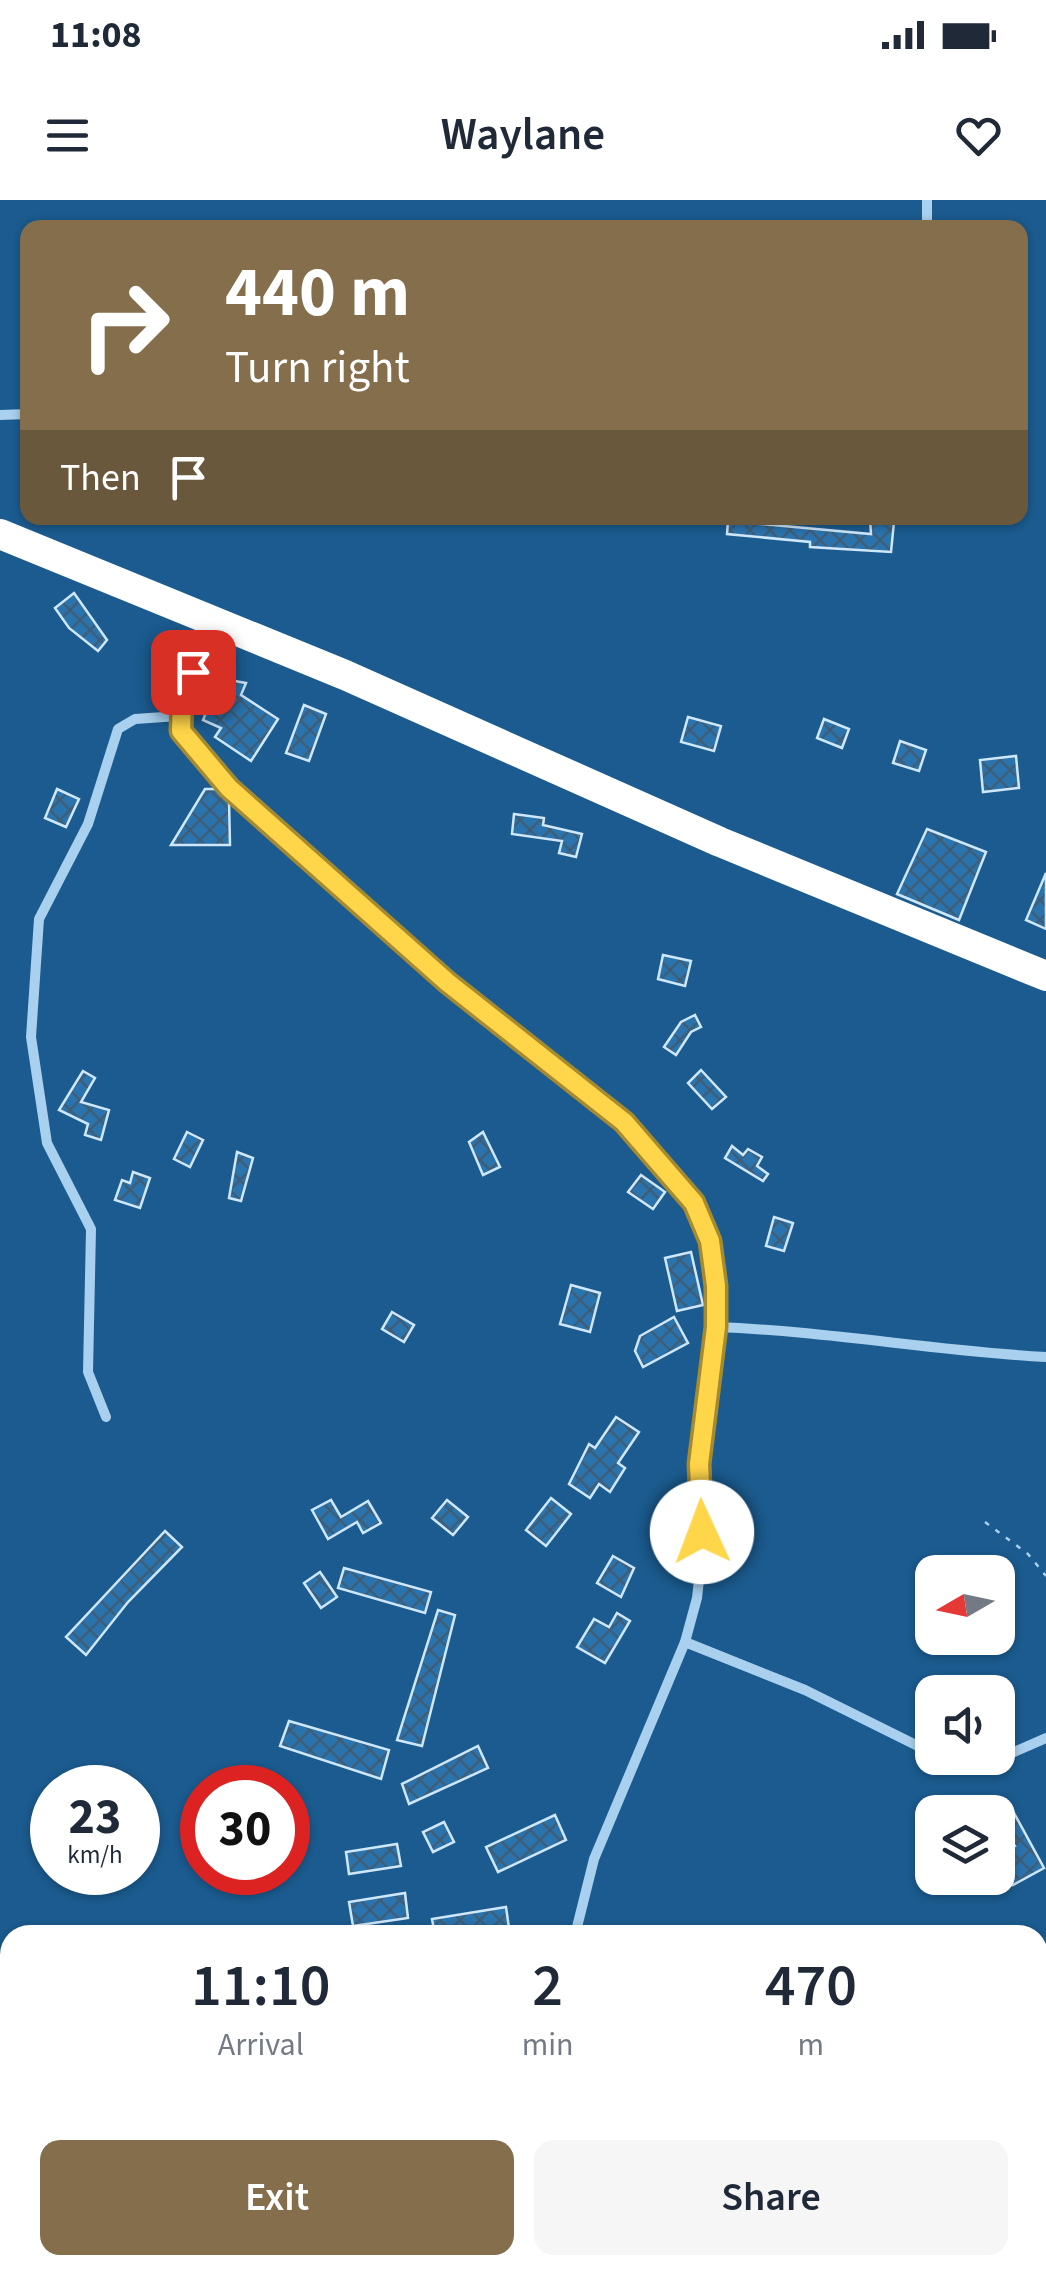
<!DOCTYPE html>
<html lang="en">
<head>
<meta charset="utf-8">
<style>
  :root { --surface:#fff; --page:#f6f6f7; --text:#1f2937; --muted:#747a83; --accent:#846e4c }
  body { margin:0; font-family:"Source Sans 3",sans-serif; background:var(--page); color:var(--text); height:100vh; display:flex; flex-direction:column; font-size:38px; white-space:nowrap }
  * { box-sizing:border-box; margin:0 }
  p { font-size:32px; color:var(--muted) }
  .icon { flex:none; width:55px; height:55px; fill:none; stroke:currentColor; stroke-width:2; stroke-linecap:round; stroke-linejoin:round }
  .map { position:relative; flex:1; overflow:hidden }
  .drawer { position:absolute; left:0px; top:1725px; width:1048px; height:350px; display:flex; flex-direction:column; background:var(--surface); border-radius:30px 30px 0 0; box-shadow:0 2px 8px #0004 }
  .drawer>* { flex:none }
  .top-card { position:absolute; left:20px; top:20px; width:1008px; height:305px; border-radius:20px; box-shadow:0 2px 8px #0004; background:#846e4c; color:#fff; overflow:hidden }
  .needle { width:65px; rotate:261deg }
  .fabs { position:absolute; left:915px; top:1355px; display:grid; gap:20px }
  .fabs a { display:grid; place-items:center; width:100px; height:100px; border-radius:20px; background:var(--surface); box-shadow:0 2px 8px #0004; font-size:50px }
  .speed { position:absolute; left:30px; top:1565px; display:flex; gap:20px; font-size:50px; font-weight:700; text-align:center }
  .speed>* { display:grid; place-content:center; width:130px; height:130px; border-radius:50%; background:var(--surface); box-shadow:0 2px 8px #0004; line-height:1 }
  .speed small { font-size:25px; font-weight:400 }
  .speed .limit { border:15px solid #d22; background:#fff; color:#111 }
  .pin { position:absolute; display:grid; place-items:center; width:85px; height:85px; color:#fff; margin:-42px; border-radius:20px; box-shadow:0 5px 15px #0006 }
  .me { position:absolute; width:110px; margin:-55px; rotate:358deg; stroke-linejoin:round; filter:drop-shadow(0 0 8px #0008) }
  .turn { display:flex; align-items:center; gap:35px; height:210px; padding:0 40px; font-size:45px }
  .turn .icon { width:130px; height:130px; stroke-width:2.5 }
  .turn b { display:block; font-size:70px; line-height:85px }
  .then { display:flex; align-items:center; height:95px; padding:0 40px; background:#0003; gap:20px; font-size:38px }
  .eta { display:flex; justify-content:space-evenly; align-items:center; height:170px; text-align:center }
  .eta b { font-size:60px; font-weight:600; line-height:70px }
  .cta { display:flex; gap:20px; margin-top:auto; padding:20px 40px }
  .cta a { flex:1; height:115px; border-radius:20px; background:var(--accent); color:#fff; font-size:40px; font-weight:600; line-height:115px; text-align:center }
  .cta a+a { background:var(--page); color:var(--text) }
  .status { display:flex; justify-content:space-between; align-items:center; height:70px; padding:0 50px; background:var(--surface); direction:ltr }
  .status svg { height:28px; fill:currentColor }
  header { display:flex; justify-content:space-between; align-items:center; height:130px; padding:0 40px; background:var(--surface); font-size:45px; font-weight:600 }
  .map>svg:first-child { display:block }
</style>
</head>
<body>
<div class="status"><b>11:08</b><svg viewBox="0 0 49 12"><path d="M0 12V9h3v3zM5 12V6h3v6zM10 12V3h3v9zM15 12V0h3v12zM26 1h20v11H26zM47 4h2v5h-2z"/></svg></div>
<header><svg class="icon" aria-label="menu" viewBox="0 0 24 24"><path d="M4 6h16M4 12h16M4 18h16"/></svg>Waylane<svg class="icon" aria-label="heart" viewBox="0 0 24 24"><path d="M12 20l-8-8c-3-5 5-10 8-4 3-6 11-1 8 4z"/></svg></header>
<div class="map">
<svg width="1046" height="2075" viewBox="0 0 1046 2075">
  <defs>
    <pattern id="building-cross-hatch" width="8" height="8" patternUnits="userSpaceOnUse" patternTransform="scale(2.5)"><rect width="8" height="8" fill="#2a73ad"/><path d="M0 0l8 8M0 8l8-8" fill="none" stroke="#3d5e78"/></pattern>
  </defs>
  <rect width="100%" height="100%" fill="#1b5b8f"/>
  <g fill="url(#building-cross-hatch)" stroke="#cfe7fa" stroke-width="2.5">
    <polygon points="870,318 894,322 891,352 810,347 810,342 727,334 728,321 871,334"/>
    <polygon points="74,393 107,440 98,451 69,428 55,408"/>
    <polygon points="229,480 246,483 241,495 278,519 251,561 215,537 221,528 203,520 210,503 226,509"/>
    <polygon points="304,505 326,514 309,561 286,553"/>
    <polygon points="688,517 721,526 714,551 681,542"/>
    <polygon points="824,519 849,529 842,548 817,538"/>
    <polygon points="900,541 926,550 919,571 893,563"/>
    <polygon points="1016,556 1019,588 983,592 980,560"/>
    <polygon points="57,589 79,599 66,627 45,618"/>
    <polygon points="205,589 218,589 229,600 230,645 171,645"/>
    <polygon points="514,614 544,618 543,625 582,634 576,657 559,653 562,641 512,634"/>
    <polygon points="927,629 986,652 959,720 897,694"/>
    <polygon points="1046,673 1046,729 1026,720"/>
    <polygon points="663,755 691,761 685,786 658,779"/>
    <polygon points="695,815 701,827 691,832 676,855 664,847 681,822"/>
    <polygon points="701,870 726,897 712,909 688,883"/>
    <polygon points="83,871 95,878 81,902 109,910 101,940 85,935 88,924 59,910"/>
    <polygon points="187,932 203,940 190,967 174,959"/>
    <polygon points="483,932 500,967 483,975 469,942"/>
    <polygon points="732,946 743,955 748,949 762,957 757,966 768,974 763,981 725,958"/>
    <polygon points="237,952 253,958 241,1001 229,998"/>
    <polygon points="133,972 150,978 140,1008 115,1000 122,980 130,983"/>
    <polygon points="641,975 665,992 653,1009 628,992"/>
    <polygon points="774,1017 793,1023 784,1051 766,1046"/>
    <polygon points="691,1052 703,1105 677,1111 665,1058"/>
    <polygon points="571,1085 600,1093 590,1132 560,1124"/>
    <polygon points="392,1112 414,1125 404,1142 382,1129"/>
    <polygon points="674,1117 688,1143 643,1167 635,1151 640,1136"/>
    <polygon points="616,1217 639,1232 618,1263 625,1268 610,1292 599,1284 590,1298 569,1284 589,1244 595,1248"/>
    <polygon points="551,1298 571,1314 546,1346 526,1330"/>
    <polygon points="331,1300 341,1317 368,1301 381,1323 363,1333 357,1322 328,1339 312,1310"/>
    <polygon points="447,1300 468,1317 453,1335 432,1318"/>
    <polygon points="165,1331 182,1347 128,1402 86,1455 66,1437"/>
    <polygon points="613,1356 634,1368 621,1397 597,1383"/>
    <polygon points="344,1368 431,1392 425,1413 338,1388"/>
    <polygon points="320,1372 337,1397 321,1408 304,1383"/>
    <polygon points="438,1410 455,1415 422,1546 397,1540"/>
    <polygon points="617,1413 630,1421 605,1463 577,1447 594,1419 609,1427"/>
    <polygon points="289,1521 389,1550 381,1579 280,1546"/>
    <polygon points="478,1546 488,1568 409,1604 402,1584"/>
    <polygon points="1008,1602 1044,1668 1013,1685 998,1655 1015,1646 998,1620 998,1612 993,1612"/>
    <polygon points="555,1615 566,1640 498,1672 486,1647"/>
    <polygon points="444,1622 454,1642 433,1652 423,1632"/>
    <polygon points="397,1644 401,1666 349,1674 346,1652"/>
    <polygon points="405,1693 408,1718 353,1726 349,1702"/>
    <polygon points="506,1707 510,1735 435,1735 432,1719"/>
  </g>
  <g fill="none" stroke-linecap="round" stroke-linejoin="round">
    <polyline stroke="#a9d0ee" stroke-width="2.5" stroke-dasharray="5 8" stroke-linecap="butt" points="985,1322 1028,1354 1046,1376"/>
    <g stroke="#a9d0ee" stroke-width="10">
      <polyline points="927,28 927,0"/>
      <polyline points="0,215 28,214"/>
      <polyline points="215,424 182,498 178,516 187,540 229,588 447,782 624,922 694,1003 709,1041 717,1087 716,1127 702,1214 702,1353 697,1398 685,1442 594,1659 575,1735"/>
      <path d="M716,1127C827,1131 935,1151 1046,1157"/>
      <polyline points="106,1217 88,1172 91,1029 47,943 31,837 39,719 88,624 118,529 135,519 178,516"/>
      <polyline points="685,1442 805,1490 932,1553"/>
      <polyline points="941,1558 991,1562 1046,1538"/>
      <polyline points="518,2065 519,2075"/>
    </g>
    <polyline stroke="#fff" stroke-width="30" points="0,334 345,475 720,642 1046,776"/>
  </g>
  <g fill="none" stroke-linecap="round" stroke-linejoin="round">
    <defs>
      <polyline id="route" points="193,472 182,498 181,531 229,588 447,782 624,922 694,1003 710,1041 716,1086 716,1127 699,1264 702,1332"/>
    </defs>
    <use href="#route" stroke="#a68a30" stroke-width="25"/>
    <use href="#route" stroke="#ffd54a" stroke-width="18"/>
  </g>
</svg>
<div class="fabs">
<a><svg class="needle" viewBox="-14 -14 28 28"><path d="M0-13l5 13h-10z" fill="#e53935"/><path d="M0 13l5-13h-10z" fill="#747a83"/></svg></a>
<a><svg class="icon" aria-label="sound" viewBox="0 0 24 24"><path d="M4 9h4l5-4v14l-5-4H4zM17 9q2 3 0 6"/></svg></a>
<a><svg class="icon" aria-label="layers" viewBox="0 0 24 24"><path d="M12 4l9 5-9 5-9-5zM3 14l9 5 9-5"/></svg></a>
</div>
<div class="speed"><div>23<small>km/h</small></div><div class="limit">30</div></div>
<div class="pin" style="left:193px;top:472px;background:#d93025"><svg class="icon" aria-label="arrive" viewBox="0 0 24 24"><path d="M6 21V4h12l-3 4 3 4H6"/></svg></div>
<svg class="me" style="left:702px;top:1332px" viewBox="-20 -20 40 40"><circle r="19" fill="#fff"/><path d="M0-13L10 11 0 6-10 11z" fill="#ffd54a"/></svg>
<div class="top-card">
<div class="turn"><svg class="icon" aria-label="right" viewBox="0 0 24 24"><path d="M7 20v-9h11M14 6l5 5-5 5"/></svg><div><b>440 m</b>Turn right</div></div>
<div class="then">Then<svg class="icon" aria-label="arrive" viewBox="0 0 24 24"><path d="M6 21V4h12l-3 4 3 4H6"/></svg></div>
</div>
<section class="drawer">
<div class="eta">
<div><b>11:10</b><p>Arrival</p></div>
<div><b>2</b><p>min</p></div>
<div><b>470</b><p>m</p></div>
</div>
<div class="cta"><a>Exit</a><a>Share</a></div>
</section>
</div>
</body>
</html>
